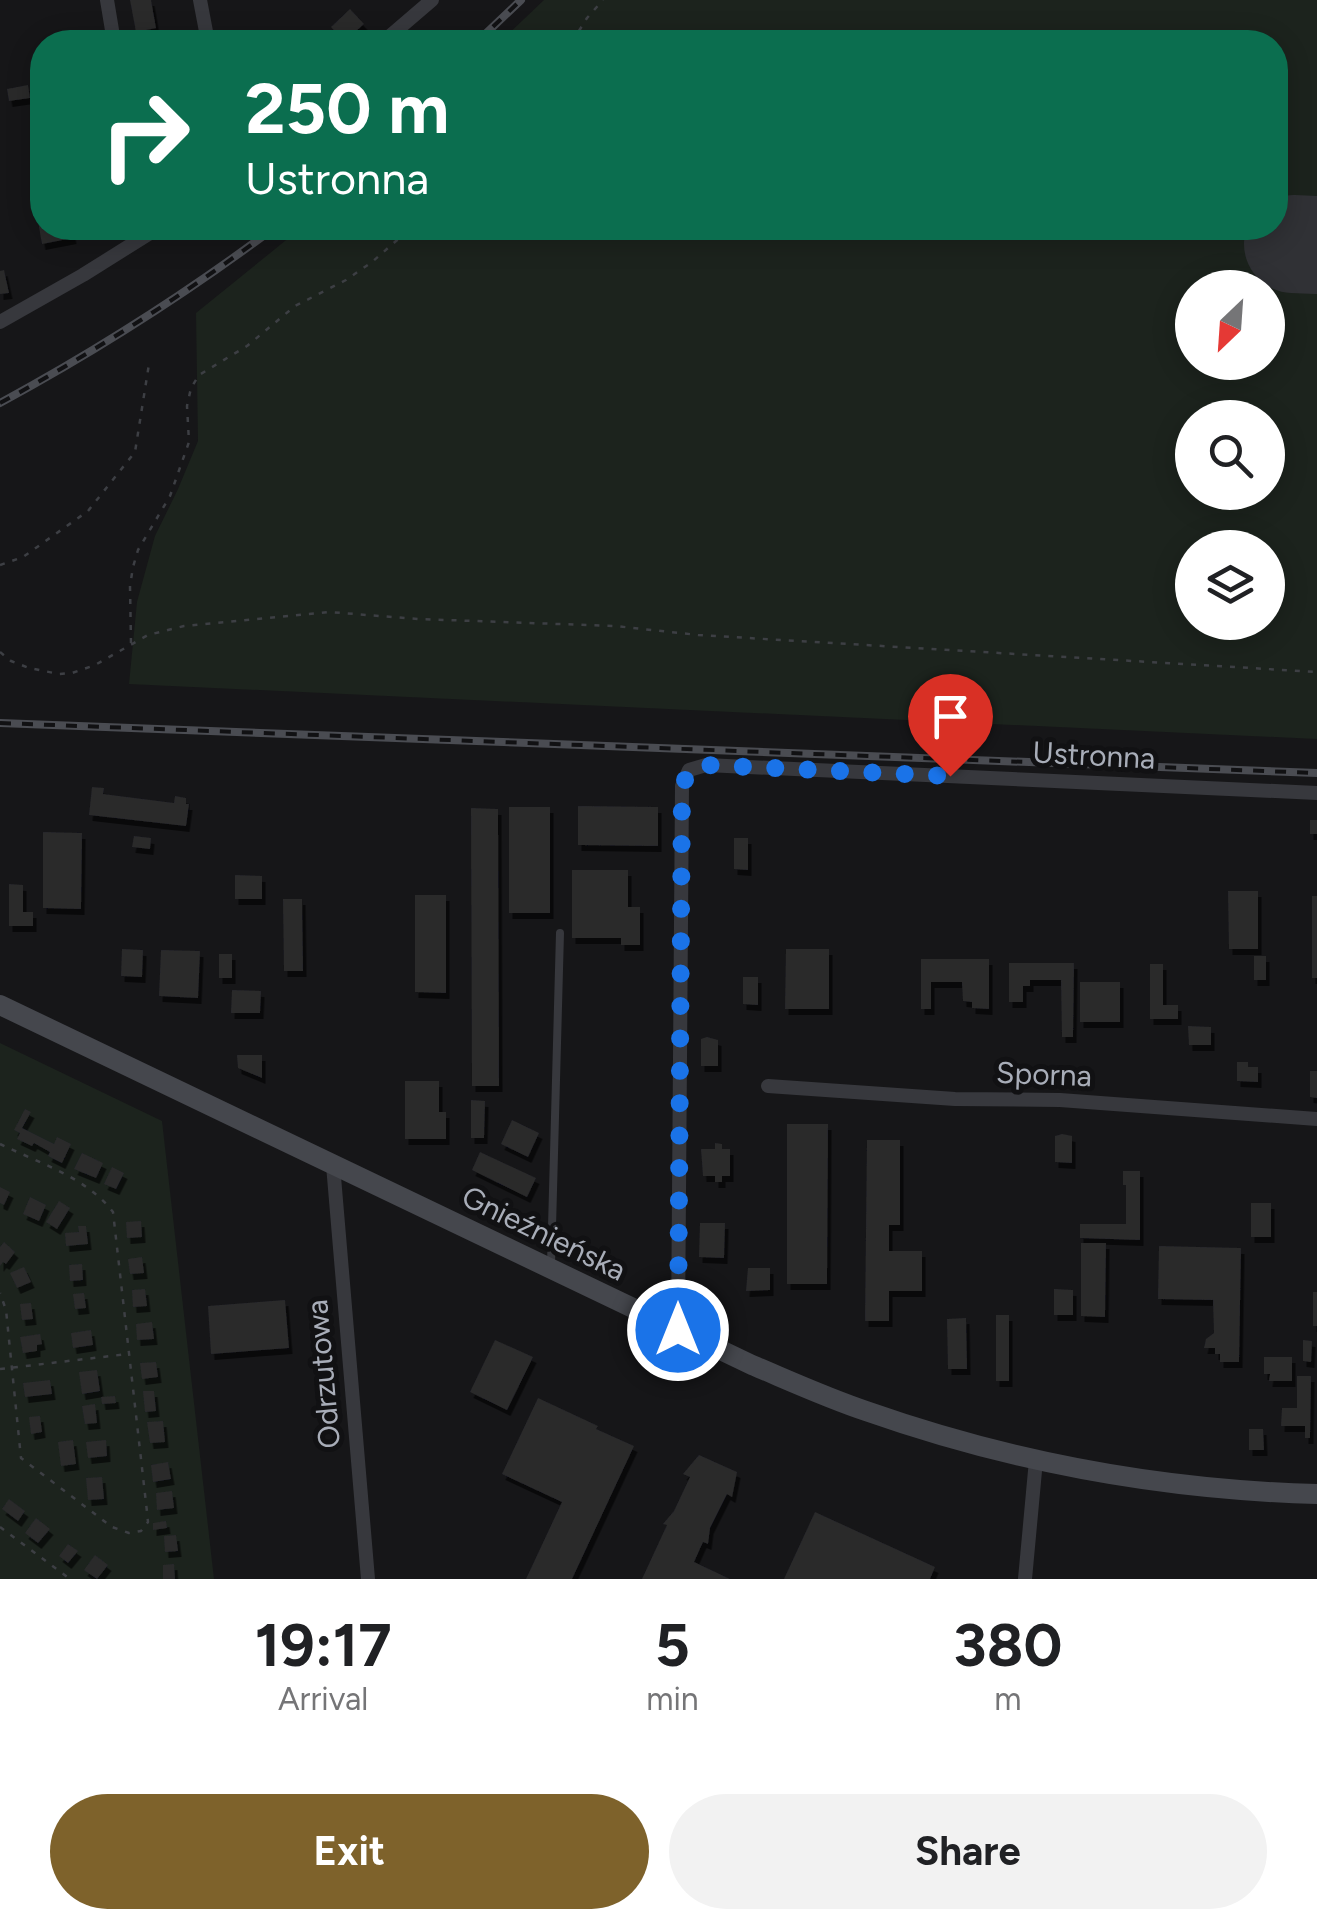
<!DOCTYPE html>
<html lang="en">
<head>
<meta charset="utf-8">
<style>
  :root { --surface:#fff; --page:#f2f2f2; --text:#202124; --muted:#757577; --accent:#7e622b }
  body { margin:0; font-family:Figtree,sans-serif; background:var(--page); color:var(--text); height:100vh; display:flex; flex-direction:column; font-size:38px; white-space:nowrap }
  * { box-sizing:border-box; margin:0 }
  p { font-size:32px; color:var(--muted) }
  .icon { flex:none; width:55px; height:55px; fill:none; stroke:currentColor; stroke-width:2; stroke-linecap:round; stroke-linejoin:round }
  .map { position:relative; height:1579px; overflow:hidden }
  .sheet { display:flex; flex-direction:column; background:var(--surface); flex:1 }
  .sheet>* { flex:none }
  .top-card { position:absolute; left:30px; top:30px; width:1258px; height:210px; border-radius:40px; box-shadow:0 5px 25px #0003; background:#0b6e4f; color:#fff; overflow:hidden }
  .needle { width:65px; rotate:205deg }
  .fabs { position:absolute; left:1175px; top:270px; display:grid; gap:20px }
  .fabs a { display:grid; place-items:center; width:110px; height:110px; border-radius:50%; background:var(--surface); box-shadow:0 5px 25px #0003; font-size:50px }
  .pin { position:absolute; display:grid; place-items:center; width:85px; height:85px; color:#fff; margin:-102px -42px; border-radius:50% 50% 50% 0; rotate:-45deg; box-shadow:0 0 10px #0007 }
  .pin .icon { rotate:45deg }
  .me { position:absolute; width:110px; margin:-55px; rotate:0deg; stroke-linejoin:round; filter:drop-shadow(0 0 8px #0008) }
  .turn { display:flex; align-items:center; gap:35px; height:210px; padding:0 50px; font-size:45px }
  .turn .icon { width:130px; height:130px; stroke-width:2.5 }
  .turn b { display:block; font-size:70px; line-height:85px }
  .eta { display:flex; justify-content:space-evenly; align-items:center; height:170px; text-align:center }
  .eta b { font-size:60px; font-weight:700; line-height:70px }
  .cta { display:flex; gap:20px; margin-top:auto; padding:20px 50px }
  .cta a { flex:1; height:115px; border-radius:60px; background:var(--accent); color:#fff; font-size:40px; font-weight:700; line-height:115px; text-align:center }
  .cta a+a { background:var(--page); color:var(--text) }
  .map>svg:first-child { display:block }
</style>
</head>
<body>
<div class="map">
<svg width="1317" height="1579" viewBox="0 0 1317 1579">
  <defs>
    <filter id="shadow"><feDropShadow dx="3.5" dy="6" stdDeviation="0" flood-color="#0009"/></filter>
  </defs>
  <rect width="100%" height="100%" fill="#161618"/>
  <g fill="#1c231d" fill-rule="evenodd">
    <path d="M544,0H1317V739L129,684L137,602L155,536L178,489L198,441L196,313L301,228H1275V42H500ZM1192,288H1268V362H1192ZM1192,418H1268V492H1192ZM1192,548H1268V622H1192Z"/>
    <polygon points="0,1043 162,1121 214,1579 0,1579"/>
  </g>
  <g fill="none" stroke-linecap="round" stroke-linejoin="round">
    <polyline stroke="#303135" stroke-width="98" points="1293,244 1317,245"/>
  </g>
  <g fill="#29292c" filter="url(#shadow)">
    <polygon points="130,0 151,0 156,28 136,32"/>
    <polygon points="350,9 364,24 344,42 331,27"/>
    <polygon points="28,85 30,98 9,101 7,89"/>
    <polygon points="42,208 42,228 71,228 73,238 42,244 36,210"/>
    <polygon points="4,270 9,293 0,294 0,271"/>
    <polygon points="92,787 104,788 103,794 174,803 175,796 186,798 186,804 189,804 186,826 89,815"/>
    <polygon points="578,806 658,807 658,846 578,845"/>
    <rect x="509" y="807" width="41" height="106"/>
    <polygon points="471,808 498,809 499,1086 472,1086"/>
    <rect x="1310" y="820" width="7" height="14"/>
    <polygon points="43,832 82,833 81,909 43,908"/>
    <polygon points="134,836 151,838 150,849 132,847"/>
    <polygon points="734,838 748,838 748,870 734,869"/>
    <polygon points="572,870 628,870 628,907 640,907 640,945 621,945 621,938 572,938"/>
    <polygon points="235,875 262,876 262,899 235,899"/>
    <polygon points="9,884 23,885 23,912 33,912 33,926 9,926"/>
    <polygon points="1228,891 1258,891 1258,949 1229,949"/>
    <polygon points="415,895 446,895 446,993 415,992"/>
    <rect x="1312" y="896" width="5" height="82"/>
    <polygon points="283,899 302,899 303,971 284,971"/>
    <polygon points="122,949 143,950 142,977 121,976"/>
    <polygon points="786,949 829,949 829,1009 785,1009"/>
    <polygon points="161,950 200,951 198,998 159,996"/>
    <rect x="219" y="954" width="13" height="24"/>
    <rect x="1254" y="956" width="12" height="24"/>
    <polygon points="921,959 989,959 989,1009 972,1008 972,1002 963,1001 962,982 931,982 931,1009 921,1009"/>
    <polygon points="1009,963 1074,963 1073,1037 1062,1037 1061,980 1030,980 1030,986 1023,986 1023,1002 1009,1002"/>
    <polygon points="1150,964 1163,964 1163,1005 1178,1005 1178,1019 1150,1019"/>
    <polygon points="743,977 758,977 758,1005 743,1004"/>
    <rect x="1080" y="982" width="40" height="40"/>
    <polygon points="232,990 261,991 260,1013 231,1013"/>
    <polygon points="1188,1026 1211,1027 1211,1045 1189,1045"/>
    <polygon points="707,1037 718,1040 718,1066 701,1066 701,1039"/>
    <polygon points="237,1055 262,1055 262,1078 238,1068"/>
    <polygon points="1237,1062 1248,1062 1248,1067 1258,1067 1258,1082 1237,1081"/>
    <polygon points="1310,1071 1317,1071 1317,1098 1310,1097"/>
    <polygon points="405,1081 439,1081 439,1112 446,1112 446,1139 405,1139"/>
    <polygon points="471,1100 485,1101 484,1138 471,1138"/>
    <polygon points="25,1109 31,1112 22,1128 54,1144 57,1137 71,1144 62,1163 48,1156 50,1152 34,1143 32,1146 17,1139 20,1133 14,1130"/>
    <polygon points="512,1120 539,1133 528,1157 501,1144"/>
    <polygon points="787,1124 828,1124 827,1284 787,1284"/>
    <polygon points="1062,1134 1072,1136 1072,1163 1055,1162 1055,1136"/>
    <polygon points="867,1140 900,1140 900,1225 889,1225 889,1251 922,1251 922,1291 889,1291 889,1321 865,1321"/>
    <polygon points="715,1143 722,1144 722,1149 730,1149 730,1176 722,1176 722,1182 715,1182 715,1176 703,1176 701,1149 715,1149"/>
    <polygon points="480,1152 536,1178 527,1197 472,1170"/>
    <polygon points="82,1153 103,1163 96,1178 74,1169"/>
    <polygon points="112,1167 124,1173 116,1189 104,1184"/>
    <polygon points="1123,1171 1140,1171 1140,1240 1080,1238 1080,1224 1126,1224 1126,1185 1123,1185"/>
    <polygon points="0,1187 10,1192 4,1205 0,1203"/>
    <polygon points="30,1197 46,1205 39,1221 23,1214"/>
    <polygon points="59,1201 70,1208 57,1229 46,1222"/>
    <rect x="1251" y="1203" width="20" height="34"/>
    <polygon points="141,1221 142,1237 127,1238 126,1222"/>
    <polygon points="700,1223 725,1223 724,1258 699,1257"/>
    <polygon points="78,1226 86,1226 88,1244 66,1246 65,1233 79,1232"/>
    <polygon points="4,1242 15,1252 6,1264 3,1262 0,1266 0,1247"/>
    <polygon points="1081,1243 1106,1243 1105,1317 1081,1316"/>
    <polygon points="1159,1246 1241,1248 1239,1362 1220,1362 1220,1354 1215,1354 1215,1348 1204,1348 1206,1339 1214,1333 1213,1300 1158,1299"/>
    <polygon points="142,1257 144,1273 130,1274 128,1259"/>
    <polygon points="82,1264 83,1280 70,1281 69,1265"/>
    <polygon points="24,1267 31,1282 17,1288 10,1273"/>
    <polygon points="748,1268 770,1268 770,1290 746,1291"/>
    <polygon points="145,1289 147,1306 133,1307 132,1290"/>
    <polygon points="1054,1289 1073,1290 1073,1315 1054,1315"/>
    <rect x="1313" y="1292" width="4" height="34"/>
    <polygon points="84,1293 86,1308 75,1309 73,1294"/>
    <polygon points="285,1300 289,1348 211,1354 208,1306"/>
    <polygon points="31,1303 33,1319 22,1320 20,1304"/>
    <rect x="996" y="1315" width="13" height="66"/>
    <polygon points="966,1318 967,1369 948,1369 947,1319"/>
    <polygon points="152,1322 154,1339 137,1340 136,1324"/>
    <polygon points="91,1330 93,1345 73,1348 71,1333"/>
    <polygon points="40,1334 42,1344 37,1345 37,1351 23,1353 20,1337"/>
    <polygon points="495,1340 533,1357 507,1410 470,1392"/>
    <polygon points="1303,1340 1312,1341 1311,1362 1303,1361"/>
    <polygon points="1264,1357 1292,1357 1292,1381 1269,1381 1270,1374 1264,1374"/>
    <polygon points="156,1362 158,1377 142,1379 140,1363"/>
    <polygon points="97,1370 100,1391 82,1394 79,1372"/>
    <polygon points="1297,1376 1311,1376 1310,1438 1305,1438 1305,1426 1281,1426 1282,1408 1297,1408"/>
    <polygon points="50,1380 52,1394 25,1397 23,1383"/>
    <polygon points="143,1391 154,1391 156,1411 145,1412"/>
    <polygon points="115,1396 116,1403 102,1404 101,1397"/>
    <polygon points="538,1398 598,1426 596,1429 634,1446 572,1579 526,1579 562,1502 502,1474"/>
    <polygon points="95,1404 97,1423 85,1424 82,1406"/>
    <polygon points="40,1416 42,1432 31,1434 29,1417"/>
    <polygon points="163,1421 165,1442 150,1443 147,1422"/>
    <polygon points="1249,1429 1263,1429 1264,1450 1249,1450"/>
    <polygon points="73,1440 76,1464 61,1466 58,1442"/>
    <polygon points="106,1440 107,1456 88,1458 86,1442"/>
    <polygon points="699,1455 737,1472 732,1497 727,1494 710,1528 708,1544 703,1542 694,1562 730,1579 642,1579 667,1525 663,1524 674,1511 690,1477 683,1474"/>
    <polygon points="168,1462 171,1479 153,1482 151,1465"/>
    <polygon points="102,1477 104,1499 88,1500 86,1478"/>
    <polygon points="172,1491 174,1508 157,1510 156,1493"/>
    <polygon points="9,1499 25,1511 18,1521 2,1509"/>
    <polygon points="815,1512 935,1567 930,1579 784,1579"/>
    <polygon points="36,1518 50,1529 38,1543 25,1533"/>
    <polygon points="166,1521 167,1528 153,1530 153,1523"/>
    <polygon points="176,1535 178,1551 165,1552 164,1536"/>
    <polygon points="68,1544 78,1551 68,1563 59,1556"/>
    <polygon points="95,1555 108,1565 97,1579 84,1570"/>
    <polygon points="174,1564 175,1579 163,1579 163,1565"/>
  </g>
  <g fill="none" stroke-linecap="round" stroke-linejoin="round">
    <g stroke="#3d3f44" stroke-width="2.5" stroke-dasharray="5 8" stroke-linecap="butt">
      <polyline points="572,42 587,18 603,0"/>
      <polyline points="0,565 23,557 88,511 135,452 149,364"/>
      <polyline points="131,643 130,586 133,567 138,550 170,496 189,442 187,406 191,388 199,375 247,346 295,306 346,280 372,262 411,228"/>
      <polyline points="0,652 11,661 29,668 59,674 72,673 95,665 148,635 184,626 329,612 418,619 615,626 698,635 1317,672"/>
      <path d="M0,1144C39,1163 86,1177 113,1212L147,1512L148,1522L141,1531L129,1533L112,1527L21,1458L6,1310L0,1293"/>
      <polyline points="0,1369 128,1354"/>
      <polyline points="0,1527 70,1579"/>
    </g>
    <polyline stroke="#37383d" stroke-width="8" points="551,1264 560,933"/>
    <g stroke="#37383d" stroke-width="14">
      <polyline points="107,0 114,42"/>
      <polyline points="200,0 208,42"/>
      <polyline points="383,42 432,0"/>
      <polyline points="0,322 83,275 158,228"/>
      <polyline points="768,1086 955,1099 1060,1100 1317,1119"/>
      <polyline points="333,1165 368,1579"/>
      <polyline points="678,1330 682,786 689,770 706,765 1317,793"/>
      <polyline points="1025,1579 1036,1460"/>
    </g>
    <path stroke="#45474d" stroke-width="20" d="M0,1005L752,1365C790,1381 827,1398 866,1411C1011,1462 1163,1490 1317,1494"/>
    <defs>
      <g id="rail">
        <polyline points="477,42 521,0"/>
        <path d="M0,403C96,351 187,293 274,228"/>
        <polyline points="0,723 1317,773"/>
      </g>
    </defs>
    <use href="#rail" stroke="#4a4c52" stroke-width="8"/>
    <use href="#rail" stroke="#111113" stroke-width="4" stroke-dasharray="11" stroke-linecap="butt"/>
  </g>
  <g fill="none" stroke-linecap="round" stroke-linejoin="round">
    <polyline stroke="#1a73e8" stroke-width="18" stroke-dasharray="0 32.4" points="678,1330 682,786 690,770 706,765 950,776"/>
  </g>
  <g text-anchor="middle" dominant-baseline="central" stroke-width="10" stroke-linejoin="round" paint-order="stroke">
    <g font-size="30" fill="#a8adb8" stroke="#111113">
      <text transform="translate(1094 755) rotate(3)">Ustronna</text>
      <text transform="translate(1044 1074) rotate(2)">Sporna</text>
      <text transform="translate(544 1233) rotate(26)">Gnieźnieńska</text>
      <text transform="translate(323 1374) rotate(-95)">Odrzutowa</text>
    </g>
  </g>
</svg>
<div class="fabs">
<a><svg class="needle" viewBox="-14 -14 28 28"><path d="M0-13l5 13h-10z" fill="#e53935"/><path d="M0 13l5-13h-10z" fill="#757577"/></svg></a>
<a><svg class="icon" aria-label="search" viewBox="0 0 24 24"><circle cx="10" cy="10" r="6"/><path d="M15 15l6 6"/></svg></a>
<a><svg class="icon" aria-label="layers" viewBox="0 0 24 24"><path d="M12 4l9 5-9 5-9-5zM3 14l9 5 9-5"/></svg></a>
</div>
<div class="pin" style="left:950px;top:776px;background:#d93025"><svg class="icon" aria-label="arrive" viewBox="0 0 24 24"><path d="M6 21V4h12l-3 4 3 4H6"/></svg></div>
<svg class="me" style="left:678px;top:1330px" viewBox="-20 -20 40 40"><circle r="17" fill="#1a73e8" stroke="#fff" stroke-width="3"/><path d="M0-11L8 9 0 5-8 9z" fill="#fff"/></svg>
<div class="top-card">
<div class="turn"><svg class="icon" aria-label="right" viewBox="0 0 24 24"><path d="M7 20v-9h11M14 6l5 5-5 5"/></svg><div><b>250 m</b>Ustronna</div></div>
</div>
</div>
<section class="sheet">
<div class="eta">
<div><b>19:17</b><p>Arrival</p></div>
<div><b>5</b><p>min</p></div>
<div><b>380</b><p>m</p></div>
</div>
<div class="cta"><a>Exit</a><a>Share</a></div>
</section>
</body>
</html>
